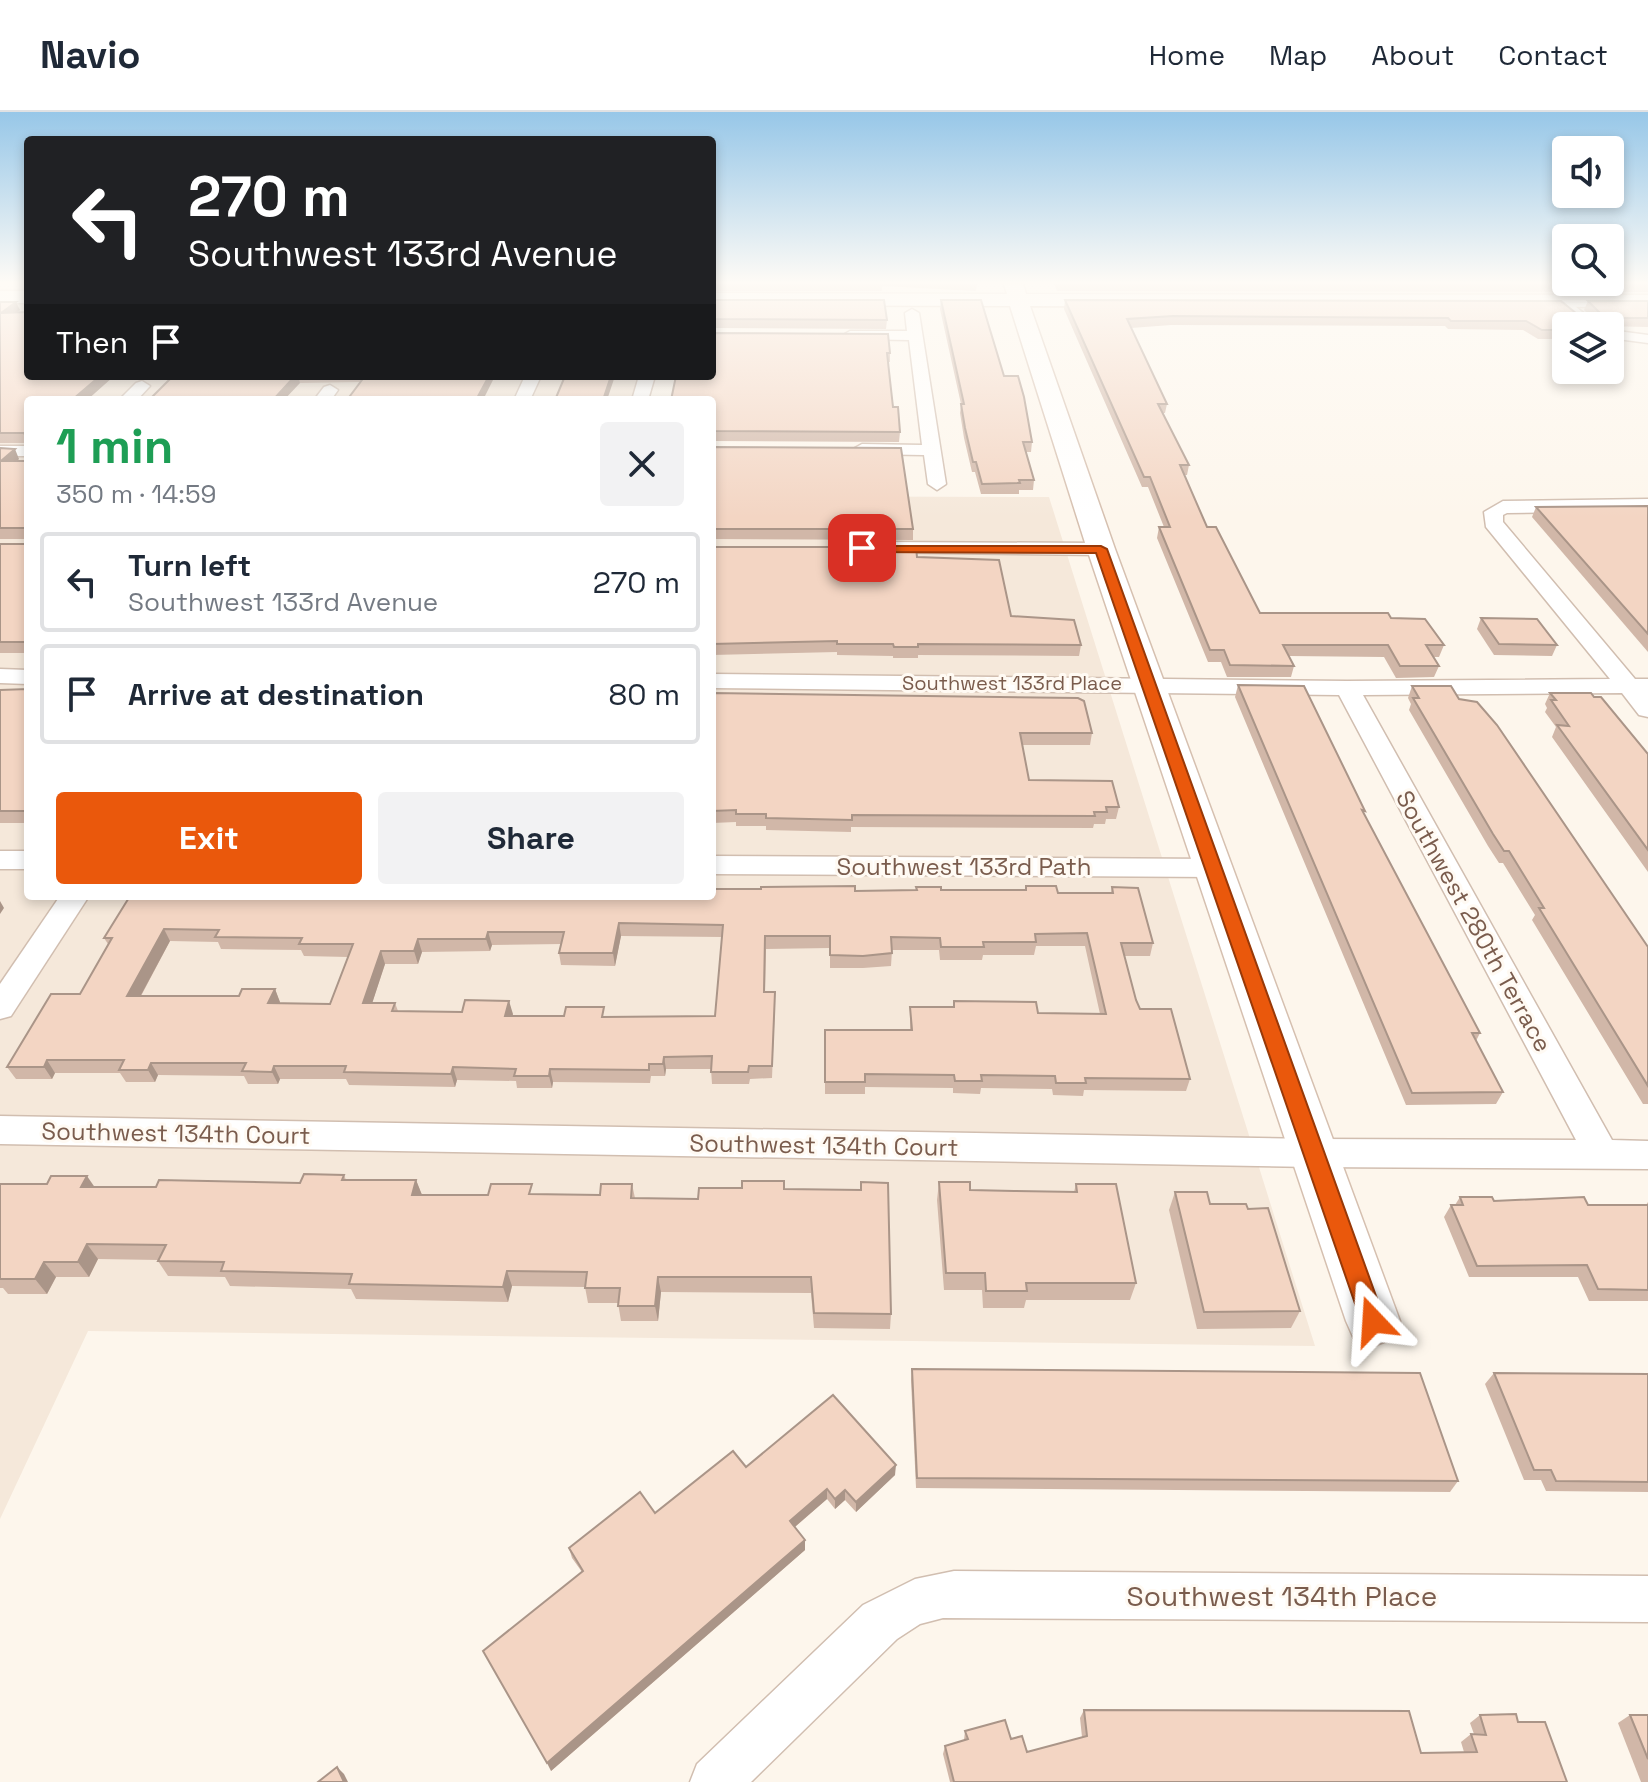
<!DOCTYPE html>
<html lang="en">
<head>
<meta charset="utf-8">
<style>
  :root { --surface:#fff; --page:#f2f2f3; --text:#1f2937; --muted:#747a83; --line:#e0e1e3; --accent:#ea580c }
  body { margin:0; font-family:"Space Grotesk",sans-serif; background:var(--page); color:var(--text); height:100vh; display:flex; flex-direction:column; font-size:30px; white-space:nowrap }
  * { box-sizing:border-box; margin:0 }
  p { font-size:26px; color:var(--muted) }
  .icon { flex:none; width:44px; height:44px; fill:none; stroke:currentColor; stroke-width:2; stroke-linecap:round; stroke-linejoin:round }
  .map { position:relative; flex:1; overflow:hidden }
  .panel { position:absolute; left:24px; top:284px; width:692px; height:504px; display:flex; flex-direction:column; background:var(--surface); border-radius:8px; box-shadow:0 4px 12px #0003 }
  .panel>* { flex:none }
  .guide { position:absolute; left:24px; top:24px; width:692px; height:244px; border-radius:8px; box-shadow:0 4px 12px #0003; background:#202124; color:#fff; overflow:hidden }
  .tools { position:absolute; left:1552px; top:24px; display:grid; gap:16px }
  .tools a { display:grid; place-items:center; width:72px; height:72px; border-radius:8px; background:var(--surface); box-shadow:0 4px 12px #0003; font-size:40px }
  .pin { position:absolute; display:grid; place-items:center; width:68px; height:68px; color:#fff; margin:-34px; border-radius:16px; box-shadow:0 4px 12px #0006 }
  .me { position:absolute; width:88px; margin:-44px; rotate:340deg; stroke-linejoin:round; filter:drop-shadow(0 0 6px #0008) }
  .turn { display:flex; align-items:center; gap:28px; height:168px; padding:0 32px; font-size:36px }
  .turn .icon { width:104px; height:104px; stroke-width:2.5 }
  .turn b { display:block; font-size:56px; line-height:68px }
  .then { display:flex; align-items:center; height:76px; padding:0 32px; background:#0003; gap:16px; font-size:30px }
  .round { display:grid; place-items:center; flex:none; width:84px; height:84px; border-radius:8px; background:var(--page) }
  .head { display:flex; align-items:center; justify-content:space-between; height:136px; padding:0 32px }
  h1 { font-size:48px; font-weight:700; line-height:60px; color:#1e9e55 }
  .button { display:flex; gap:16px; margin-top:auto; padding:16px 32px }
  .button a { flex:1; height:92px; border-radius:8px; background:var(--accent); color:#fff; font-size:32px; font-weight:700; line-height:92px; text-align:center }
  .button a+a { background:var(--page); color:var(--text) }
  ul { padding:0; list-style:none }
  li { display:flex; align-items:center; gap:24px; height:100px; margin:0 16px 12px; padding:0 16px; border:4px solid var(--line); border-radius:8px }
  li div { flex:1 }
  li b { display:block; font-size:30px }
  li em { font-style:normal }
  header { display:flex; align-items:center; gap:48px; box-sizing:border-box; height:112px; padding:0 40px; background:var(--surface); border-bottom:2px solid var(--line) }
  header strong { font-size:38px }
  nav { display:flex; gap:44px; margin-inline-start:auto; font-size:28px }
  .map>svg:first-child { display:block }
</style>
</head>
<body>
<header>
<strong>Navio</strong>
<nav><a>Home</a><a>Map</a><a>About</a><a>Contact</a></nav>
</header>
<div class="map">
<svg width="1648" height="1670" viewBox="0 0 1648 1670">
  <rect width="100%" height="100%" fill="#fdf6ec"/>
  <polygon fill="#f5e8da" points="0,190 28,190 28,264 638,264 631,288 28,288 28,784 712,784 712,384 1049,385 1315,1234 88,1219 0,1407"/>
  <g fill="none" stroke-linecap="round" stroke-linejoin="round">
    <defs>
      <g id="street">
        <polygon points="1559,184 1564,185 1599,214 1583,214 1554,191 1554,185"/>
        <polygon points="912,197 919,201 946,372 937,378 928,372 924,343 862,342 853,337 862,332 922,333 909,228 850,227 843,223 850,219 907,219 905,201"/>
        <polygon points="1610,218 1648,223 1648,231 1610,226"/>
        <polygon points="525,264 541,264 530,288 514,288"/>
        <polygon points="639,264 655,264 648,288 632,288"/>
        <polygon points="142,269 150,274 137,288 119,288 136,271"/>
        <polygon points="330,273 338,278 331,288 314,288 324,275"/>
        <rect x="0" y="334" width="28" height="10"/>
        <polygon points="1648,387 1648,399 1507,401 1503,403 1503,410 1635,567 1648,567 1648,605 1639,603 1622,581 1363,583 1612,1028 1648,1029 1648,1057 1313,1055 0,1032 0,1004 1313,1027 1576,1028 1339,583 712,576 712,562 1347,569 1610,567 1486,415 1484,400 1503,389"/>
        <polygon points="875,430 1101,431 1111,437 1101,443 868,440 865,436"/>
        <polygon points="0,557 28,558 28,572 0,571"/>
        <rect x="0" y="739" width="28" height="18"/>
        <polygon points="712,744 1215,747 1225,750 1229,756 1225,762 1215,765 712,762"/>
        <polygon points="60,784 89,784 11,904 0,907 0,872"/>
        <polygon points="954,1459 1648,1464 1648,1510 943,1506 920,1512 897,1527 751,1670 690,1670 697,1652 863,1493 915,1467"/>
      </g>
      <g id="secondary">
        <polygon points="1004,172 1023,172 1026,182 1648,183 1648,195 1030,194 1115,437 1400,1209 1392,1227 1373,1234 1354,1227 1346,1209 1087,437 1010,194 712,193 712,181 1007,182"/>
        <rect x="0" y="179" width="28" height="12"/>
      </g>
    </defs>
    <use href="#street" stroke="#d1beb0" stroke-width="3"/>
    <use href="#secondary" stroke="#d6c0b0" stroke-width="3"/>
    <use href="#street" fill="#fff" fill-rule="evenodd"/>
    <use href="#secondary" fill="#fff" fill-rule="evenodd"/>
  </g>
  <g fill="#d1b7a8" fill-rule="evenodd">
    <polygon points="712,172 977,172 976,179 882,174 882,179 712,179"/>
    <polygon points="1054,172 1648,172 1648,180 1057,179"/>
    <polygon points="712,188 887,208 886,217 712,216"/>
    <polygon points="941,188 1004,264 1032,330 1031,340 1026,340 1034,368 1033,378 1019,378 1019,382 981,382 975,360 972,360 964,326 960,301 961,292 940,197"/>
    <polygon points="1065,188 1582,206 1579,214 1566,214 1566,227 1538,227 1523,218 1448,217 1445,214 1171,213 1131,216 1167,292 1165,301 1163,301 1189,353 1187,363 1184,363 1207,415 1260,501 1391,506 1444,533 1439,545 1433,545 1439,554 1434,565 1396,566 1384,545 1289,544 1294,554 1291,565 1227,565 1221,550 1208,550 1157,426 1159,415 1164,415 1148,375 1142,375 1064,197"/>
    <polygon points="1588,189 1648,189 1648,215 1601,214 1584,198"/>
    <polygon points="0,190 20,198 17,201 28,264 114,264 87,288 28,288 28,331 0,331"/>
    <polygon points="890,241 890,250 888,250 893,295 900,320 899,330 712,329 712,288 671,288"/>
    <polygon points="173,264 495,264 361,270 300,271"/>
    <polygon points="712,335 913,417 913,428 712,427"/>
    <polygon points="0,336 19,347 17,349 28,349 28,541 0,541 0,432 25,432 25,427 0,427"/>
    <polygon points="1648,394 1648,540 1532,405 1536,395"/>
    <polygon points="712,435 917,445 1011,504 1081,533 1079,544 918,543 918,546 893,546 893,544 837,543 837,540 712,543"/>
    <polygon points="1481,506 1557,533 1552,544 1494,543 1477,517"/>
    <polygon points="1238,573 1365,699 1363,702 1480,921 1476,929 1503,980 1496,992 1406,993 1235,585"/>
    <polygon points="1412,574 1459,587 1648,835 1648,992 1643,992 1532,808 1535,803 1503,751 1499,751 1488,734 1409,598 1411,592 1408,586"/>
    <polygon points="28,577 28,711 0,711 0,578"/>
    <polygon points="712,581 1092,621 1090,633 1022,633 1029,668 1119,695 1116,707 1106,707 1105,712 1094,712 1093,716 851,715 851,720 766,718 766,714 736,714 736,710 712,711"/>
    <polygon points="1550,581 1648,642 1648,760 1552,625 1556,615 1545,600 1547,596 1545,592"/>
    <path d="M1026,774L1058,781H1111L1112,775L1153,831L1150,844H1124L1136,888L1140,897L1190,967L1186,979L1084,978L1083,984L1053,983L1052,977L981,976L980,982L953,981V976L865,975V982H825V918H910V895H953L954,889L1038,901L1100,902L1085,834H1036L1034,843H983L982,848H940L939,838H892L891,854L863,856H830V836L766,837L765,880L775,892L772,966L750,967L749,972H712L711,957H666L665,964H651L650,971L553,970L552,976H517L516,969L457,968L455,975L349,973L346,967H280L278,972H248L244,964L158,963L155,970H126L120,961H55L52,967H16L7,955L80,882L108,832L104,826L130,784H712L855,779L1025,778ZM621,824L722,825L715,904H512L513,902L398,899L395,891H372L385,852H418L422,840L490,839L492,833L561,832L559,841L561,853L615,854ZM170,829L218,830L221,837L301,838L304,844L348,845L330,892L280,891L275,877L239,884H141Z"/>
    <polygon points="344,1063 346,1068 416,1068 422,1083 600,1083 632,1072 635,1086 698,1087 785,1077 891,1202 890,1217 814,1216 811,1181 661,1180 658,1209 621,1209 618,1191 588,1191 585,1175 512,1174 508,1190 356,1187 351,1177 230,1174 225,1165 168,1164 158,1149 159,1148 98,1147 89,1165 56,1165 47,1182 8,1182 3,1176 0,1176 0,1072 95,1075 156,1075 300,1071"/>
    <polygon points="939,1070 970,1078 1014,1079 1074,1080 1076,1072 1136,1171 1130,1188 1026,1188 1024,1196 983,1196 982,1178 944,1178 937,1088"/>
    <polygon points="1175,1080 1210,1092 1300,1199 1291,1216 1197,1217 1169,1098"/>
    <polygon points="1460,1085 1494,1089 1588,1093 1646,1093 1648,1090 1648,1189 1589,1189 1578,1165 1469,1165 1444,1105 1451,1093 1455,1093"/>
    <polygon points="912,1257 1458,1369 1450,1380 916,1376 911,1268"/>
    <polygon points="1494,1261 1648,1262 1648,1380 1546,1379 1541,1368 1524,1368 1485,1272"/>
    <polygon points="746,1355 895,1363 856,1400 845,1388 835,1397 827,1387 795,1415 805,1438 551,1659 582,1460 572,1446 569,1436 655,1401"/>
    <polygon points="1084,1598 1421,1641 1464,1640 1461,1630 1471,1622 1474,1622 1470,1611 1480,1603 1518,1610 1567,1670 950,1670 943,1642 945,1634 964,1628 965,1619 1011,1627 1027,1640 1082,1625 1080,1606"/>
    <polygon points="1630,1603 1648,1603 1648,1670 1641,1670 1618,1611"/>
  </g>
  <g fill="#aa9588">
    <polygon points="16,190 20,198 4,209 1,201"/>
    <polygon points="100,264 114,264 87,288 72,288"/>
    <polygon points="295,264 298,264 300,271 284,288 273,288"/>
    <polygon points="489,264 495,264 483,288 476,288"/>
    <polygon points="611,264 615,264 607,288 603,288"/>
    <polygon points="15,337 19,347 5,359 1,349"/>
    <polygon points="0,789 4,796 0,802"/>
    <polygon points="619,811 621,824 615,854 613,841"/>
    <polygon points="164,817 170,829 134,896 127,884"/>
    <polygon points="488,820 492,833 490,839 486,827"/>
    <polygon points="418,827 422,840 418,852 414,839"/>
    <polygon points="381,839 385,852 368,904 363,891"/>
    <polygon points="275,877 280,890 274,903 268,891"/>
    <polygon points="509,889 513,902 508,916 505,904"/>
    <polygon points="664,945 666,957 665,964 663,952"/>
    <polygon points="47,948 55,961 52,967 44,955"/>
    <polygon points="151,951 158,963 155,970 148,958"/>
    <polygon points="274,954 280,967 278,972 272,960"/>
    <polygon points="453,955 457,968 455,975 451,962"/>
    <polygon points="550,957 553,970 552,976 549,964"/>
    <polygon points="87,1064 98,1080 81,1075"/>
    <polygon points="416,1068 422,1083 412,1083"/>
    <polygon points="87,1132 98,1147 89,1165 78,1150"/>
    <polygon points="44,1150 56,1165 47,1182 35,1167"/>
    <polygon points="507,1159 512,1174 508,1190 503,1175"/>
    <polygon points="658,1165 661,1180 658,1209 655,1194"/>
    <polygon points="896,1353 895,1363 856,1400 856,1390"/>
    <polygon points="827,1377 827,1387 790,1419 790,1409"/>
    <polygon points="845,1378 845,1388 835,1397 835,1387"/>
    <polygon points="805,1428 805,1438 551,1659 547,1651"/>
    <polygon points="337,1655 344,1662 348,1670 344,1670"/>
  </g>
  <g fill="#f3d5c3" stroke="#aa9588" stroke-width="2" fill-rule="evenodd">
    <polygon points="712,188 884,188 887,208 712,207"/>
    <polygon points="941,188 981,188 1004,264 1018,264 1024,285 1032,330 1023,330 1034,368 1019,368 1020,371 982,372 976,350 973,350 965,316 961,292 964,292"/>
    <polygon points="1065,188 1561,189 1582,206 1566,205 1577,214 1566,214 1566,218 1542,218 1526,209 1451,209 1448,206 1173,204 1127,207 1167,292 1158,292 1189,353 1180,353 1207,415 1216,415 1260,501 1388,501 1391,506 1425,507 1444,533 1426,533 1439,554 1400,554 1388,533 1283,533 1294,554 1230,553 1224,538 1210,538 1159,415 1170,415 1150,365 1144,365"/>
    <polygon points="1588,189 1648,189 1648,206 1605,206"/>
    <polygon points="0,190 16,190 1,201 28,200 28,264 100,264 72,288 28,288 28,326 27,327 24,321 0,321"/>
    <polygon points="712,221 888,222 890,241 887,241 893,295 898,295 900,320 712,319 712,288 671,288 676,264 712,264"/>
    <polygon points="173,264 295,264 273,288 149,288"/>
    <polygon points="365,264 489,264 476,288 347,288"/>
    <polygon points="565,264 611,264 603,288 555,288"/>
    <polygon points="712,335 901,336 913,417 712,417"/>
    <polygon points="0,336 15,337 1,349 28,349 28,530 0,530 0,432 25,432 25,416 0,416"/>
    <polygon points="1648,394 1648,522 1536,395"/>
    <polygon points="712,435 916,435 917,445 999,448 1011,504 1074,508 1081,533 918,532 918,535 894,535 893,532 837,532 837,529 712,532"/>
    <polygon points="1481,506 1537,507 1557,533 1499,532"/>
    <polygon points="1238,573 1304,574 1365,699 1362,698 1480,921 1472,921 1503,980 1412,981"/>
    <polygon points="1412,574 1451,574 1459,587 1477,590 1497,613 1648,835 1648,974 1539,796 1544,796 1509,739 1504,739 1493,722 1413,586 1419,586"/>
    <polygon points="28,577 28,699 0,699 0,578"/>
    <polygon points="712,581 1078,586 1084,589 1092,621 1020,621 1029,668 1112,669 1119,695 1106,695 1107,700 1094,700 1095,704 852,703 852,708 766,706 766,702 736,702 736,698 712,699"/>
    <polygon points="1550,581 1591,581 1594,585 1601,585 1648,642 1648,738 1557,613 1569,614 1551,588 1556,588"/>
    <path d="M855,774V779L917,778L916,775H941V778H1026V774H1056L1058,781H1113L1112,775L1138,776L1153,831H1121L1136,888L1140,897H1171L1190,967L1085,966L1086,971H1056L1055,964L981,963L982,969H955L954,963L865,962V970H825V918H912L910,895H954V889L1036,890L1038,901L1106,902L1087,821L1035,822L1036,830H983L984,835H941L940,826L891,825L892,841L863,844L830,843V824H765L764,880H775L772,954H749L748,960H711L712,944L664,945L663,952H649V958L550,957L549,964H514L516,957L453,955L451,962L344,960L346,954H274L272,960L242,959L246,951H151L148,958H119L124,948H47L44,955H7L51,882H80L112,826H104L130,784H712V777H761V775ZM619,811L723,813L715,904L602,905L604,895H566L564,904H505L509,889L465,888L462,900L392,899L395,891H363L381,839H414L418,827H486L488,820H564L559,841H613ZM164,817L219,818L215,825L302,826L299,832H353L330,892L268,891L275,877H242L239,884H127Z"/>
    <polygon points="304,1062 344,1063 342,1068 416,1068 412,1083 488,1083 491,1072 532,1072 529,1082 600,1083 601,1072 632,1072 631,1086 698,1087 699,1076 742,1076 742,1069 784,1069 784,1077 861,1078 861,1070 888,1071 891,1202 814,1201 811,1165 658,1165 655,1194 618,1194 620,1176 585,1176 587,1160 507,1159 503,1175 349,1172 352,1162 221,1159 224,1150 158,1149 166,1133 87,1132 78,1150 44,1150 35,1167 0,1167 0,1072 47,1072 51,1064 87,1064 81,1075 156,1075 159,1068 300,1071"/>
    <polygon points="939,1070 970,1070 970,1078 1014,1079 1077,1080 1076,1072 1116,1072 1136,1171 1026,1171 1027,1179 986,1179 985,1161 946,1161"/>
    <polygon points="1175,1080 1207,1080 1210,1092 1246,1092 1248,1097 1268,1096 1300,1199 1204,1200"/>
    <polygon points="1460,1085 1492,1085 1494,1089 1584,1085 1588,1093 1648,1093 1648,1178 1598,1177 1587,1153 1477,1154 1451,1093 1463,1093"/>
    <polygon points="912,1257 1420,1261 1458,1369 917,1366"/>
    <polygon points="1494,1261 1648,1262 1648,1370 1556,1369 1551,1358 1534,1358"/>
    <polygon points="833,1283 896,1353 856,1390 845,1378 835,1387 827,1377 790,1409 805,1428 547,1651 483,1539 583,1459 569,1436 640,1380 655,1401 733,1339 746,1355"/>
    <polygon points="1084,1598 1409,1599 1421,1641 1477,1640 1471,1622 1486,1623 1480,1603 1516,1602 1518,1610 1545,1610 1567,1670 954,1670 945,1634 968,1627 965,1619 1005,1608 1011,1627 1022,1624 1027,1640 1087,1624"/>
    <polygon points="1630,1603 1648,1603 1648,1647"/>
    <polygon points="337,1655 344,1670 318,1670"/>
  </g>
  <linearGradient id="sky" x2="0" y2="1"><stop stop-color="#97c7e8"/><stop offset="0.42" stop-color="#fefbf6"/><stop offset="1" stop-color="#fefbf6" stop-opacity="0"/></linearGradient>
  <rect width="1648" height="406" fill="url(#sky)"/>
  <polygon fill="#ea580c" stroke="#983908" stroke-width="2" points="857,434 1101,434 1107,437 1385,1209 1381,1217 1373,1220 1364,1217 1361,1209 1096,441 862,440 857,439"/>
  <g text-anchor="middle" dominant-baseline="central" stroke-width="6" stroke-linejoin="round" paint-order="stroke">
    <g font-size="20" fill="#7a5c4d" stroke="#fffaf3">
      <text x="1012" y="571">Southwest 133rd Place</text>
    </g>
    <g font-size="24" fill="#7a5c4d" stroke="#fffaf3">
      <text x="964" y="754">Southwest 133rd Path</text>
      <text transform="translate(1474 809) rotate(61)">Southwest 280th Terrace</text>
      <text transform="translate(176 1021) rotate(1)">Southwest 134th Court</text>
      <text transform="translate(824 1033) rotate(1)">Southwest 134th Court</text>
    </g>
    <g font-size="28" fill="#7a5c4d" stroke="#fffaf3">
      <text x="1282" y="1484">Southwest 134th Place</text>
    </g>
  </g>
</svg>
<div class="tools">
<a><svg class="icon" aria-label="sound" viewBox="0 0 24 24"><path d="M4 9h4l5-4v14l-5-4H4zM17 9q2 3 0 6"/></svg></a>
<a><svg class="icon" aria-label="search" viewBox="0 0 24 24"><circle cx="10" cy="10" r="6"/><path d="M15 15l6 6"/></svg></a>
<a><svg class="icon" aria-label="layers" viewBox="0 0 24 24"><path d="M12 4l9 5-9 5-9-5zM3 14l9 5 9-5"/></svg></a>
</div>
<div class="pin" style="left:862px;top:436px;background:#d93025"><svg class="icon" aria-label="arrive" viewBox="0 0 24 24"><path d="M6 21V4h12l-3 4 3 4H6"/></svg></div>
<svg class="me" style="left:1373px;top:1209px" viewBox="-20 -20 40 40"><path d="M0-17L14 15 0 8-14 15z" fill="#ea580c" stroke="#fff" stroke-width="4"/></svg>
<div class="guide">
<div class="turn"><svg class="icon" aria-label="left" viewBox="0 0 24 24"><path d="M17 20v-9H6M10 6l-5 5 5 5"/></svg><div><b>270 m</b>Southwest 133rd Avenue</div></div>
<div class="then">Then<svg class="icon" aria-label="arrive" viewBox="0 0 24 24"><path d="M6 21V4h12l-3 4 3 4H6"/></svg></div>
</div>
<section class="panel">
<div class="head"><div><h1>1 min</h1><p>350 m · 14:59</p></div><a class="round"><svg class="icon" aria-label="close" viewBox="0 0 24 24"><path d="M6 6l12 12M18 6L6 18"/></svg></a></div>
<ul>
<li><svg class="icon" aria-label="left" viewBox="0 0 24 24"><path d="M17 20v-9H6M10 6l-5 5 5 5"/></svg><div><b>Turn left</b><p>Southwest 133rd Avenue</p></div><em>270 m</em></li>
<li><svg class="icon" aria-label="arrive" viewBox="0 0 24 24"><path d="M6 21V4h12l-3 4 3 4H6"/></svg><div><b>Arrive at destination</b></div><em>80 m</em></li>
</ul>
<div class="button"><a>Exit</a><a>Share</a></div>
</section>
</div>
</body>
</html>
